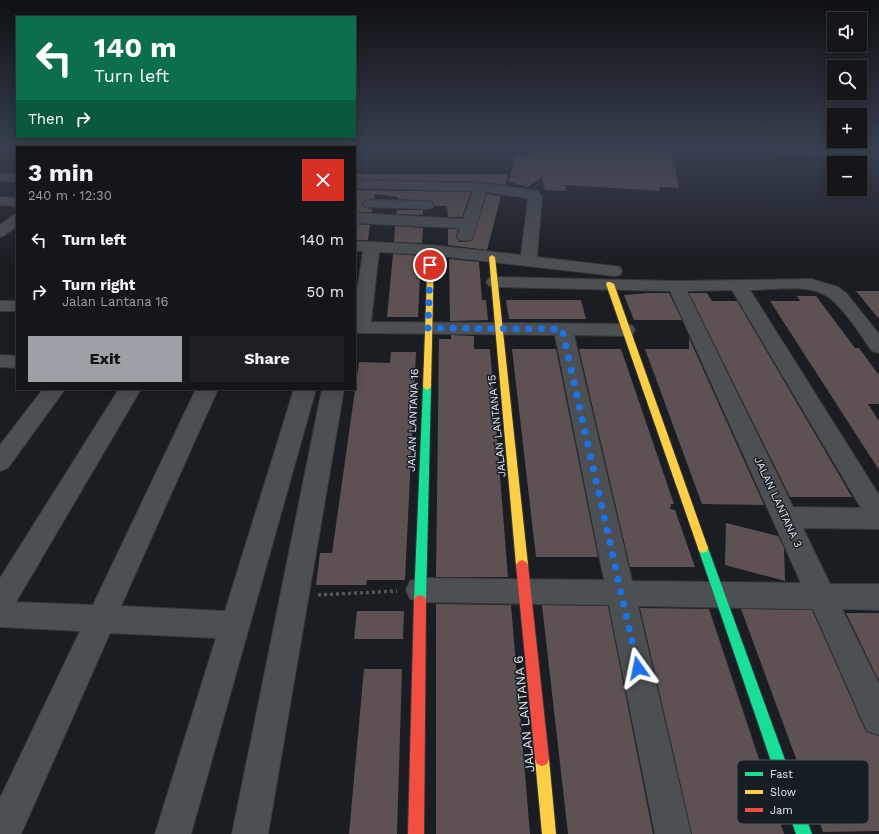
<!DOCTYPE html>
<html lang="en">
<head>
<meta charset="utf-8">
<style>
  :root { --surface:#14161a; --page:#1d1f23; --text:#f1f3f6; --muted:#9d9fa2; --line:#333539; --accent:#9da1a7 }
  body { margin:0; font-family:"Work Sans",sans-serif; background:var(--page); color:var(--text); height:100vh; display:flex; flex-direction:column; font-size:15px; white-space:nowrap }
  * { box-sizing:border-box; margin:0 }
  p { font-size:13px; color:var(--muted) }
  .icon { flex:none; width:22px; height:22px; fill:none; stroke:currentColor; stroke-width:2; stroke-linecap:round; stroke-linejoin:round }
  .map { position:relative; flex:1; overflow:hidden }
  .drawer { position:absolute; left:16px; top:146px; width:340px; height:244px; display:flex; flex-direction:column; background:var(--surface); border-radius:0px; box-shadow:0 2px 10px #0003,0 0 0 1px var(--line) }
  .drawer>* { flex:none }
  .top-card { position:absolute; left:16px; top:16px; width:340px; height:122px; border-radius:0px; box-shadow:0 2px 10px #0003,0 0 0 1px var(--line); background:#0b6e4f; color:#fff; overflow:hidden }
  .buttons { position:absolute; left:827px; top:12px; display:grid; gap:8px }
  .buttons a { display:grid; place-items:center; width:40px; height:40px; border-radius:0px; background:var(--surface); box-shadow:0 2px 10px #0003,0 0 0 1px var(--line); font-size:20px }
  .pin { position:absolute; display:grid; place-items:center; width:34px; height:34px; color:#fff; margin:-17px; border:2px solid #fff; border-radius:50%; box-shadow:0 1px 4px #0007 }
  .me { position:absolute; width:44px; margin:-22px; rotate:348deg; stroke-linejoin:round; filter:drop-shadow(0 0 3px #0008) }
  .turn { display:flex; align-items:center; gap:14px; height:84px; padding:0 12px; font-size:18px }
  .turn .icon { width:52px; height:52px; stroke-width:2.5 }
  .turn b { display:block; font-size:28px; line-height:34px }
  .then { display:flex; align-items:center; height:38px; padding:0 12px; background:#0003; gap:8px; font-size:15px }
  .round { display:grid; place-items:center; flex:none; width:42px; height:42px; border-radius:0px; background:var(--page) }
  .head { display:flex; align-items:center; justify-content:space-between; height:68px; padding:0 12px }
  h1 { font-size:24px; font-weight:700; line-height:30px }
  .action { display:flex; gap:8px; margin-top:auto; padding:8px 12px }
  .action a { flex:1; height:46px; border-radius:0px; background:var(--accent); color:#111; font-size:16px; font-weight:700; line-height:46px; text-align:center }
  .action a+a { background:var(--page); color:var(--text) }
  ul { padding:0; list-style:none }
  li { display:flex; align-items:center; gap:12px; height:52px; padding:0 12px }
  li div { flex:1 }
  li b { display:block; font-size:15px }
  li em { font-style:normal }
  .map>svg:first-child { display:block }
</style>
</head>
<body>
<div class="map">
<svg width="879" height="834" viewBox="0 0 879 834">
  <rect width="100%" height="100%" fill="#1a1d22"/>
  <g fill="#5d5153">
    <polygon points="532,148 602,148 672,153 679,188 659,187 660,191 565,185 566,191 545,190 542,177 528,187 509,182 515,155 531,156"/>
    <polygon points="355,174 508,174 505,185 481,182 355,179"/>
    <polygon points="355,190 471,192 462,217 448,217 447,206 435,206 432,201 398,199 398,197 375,194 374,199 365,200 362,203 365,208 372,209 372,212 355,212"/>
    <polygon points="487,194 501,196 487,250 448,245 448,229 458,229 456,237 459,242 472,241"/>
    <polygon points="397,210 423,210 423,215 396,214"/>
    <polygon points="355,224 370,225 368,240 355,240"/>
    <polygon points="395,226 423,228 422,243 394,242"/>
    <polygon points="393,254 421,256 418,317 387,317"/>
    <polygon points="449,259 479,262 482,300 486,300 488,320 450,321"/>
    <polygon points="856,291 879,291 879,319"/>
    <polygon points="648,293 669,293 682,320 634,320 624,295"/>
    <polygon points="689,293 707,293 712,301 737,301 852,497 790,497"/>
    <polygon points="797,296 816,296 855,348 859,348 879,375 879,404 868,404 879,421 879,470 770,301 800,301"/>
    <polygon points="506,300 581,300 586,319 509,319"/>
    <polygon points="451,335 474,336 474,349 490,349 508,577 436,577 439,339 451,339"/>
    <polygon points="689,338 764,505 702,504 645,349 689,349"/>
    <polygon points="512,349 556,349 598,557 536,557"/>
    <polygon points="579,349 621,349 674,504 671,504 670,509 675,510 695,567 630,567"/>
    <polygon points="391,352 416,352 405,580 367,580 366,585 316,585 320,553 332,553 359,362 390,363"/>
    <polygon points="726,523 778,536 784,548 785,581 725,565"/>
    <polygon points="436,604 511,605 530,834 436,834"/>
    <polygon points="542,605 608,606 653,834 568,834"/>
    <polygon points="640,608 709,609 784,834 692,834"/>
    <polygon points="741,609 812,610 866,732 879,736 879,831 823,832"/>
    <polygon points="357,611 404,611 403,639 354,639"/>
    <polygon points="846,613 879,613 879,681"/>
    <polygon points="364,669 402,669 397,834 349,834"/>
  </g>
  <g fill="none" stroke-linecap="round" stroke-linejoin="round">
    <defs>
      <g id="street">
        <polygon points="764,148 836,148 879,151 879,159 770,152"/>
        <polygon points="0,173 17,174 17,182 0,181"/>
        <path d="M355,180L481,183L538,191L542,196L537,257L614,266L620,267L622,271L620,275L614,276L431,255L379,252L371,322L626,324L633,326L635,330L633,334L626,336L574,335L632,581L801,583L670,291L495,287L489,286L486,282L489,278L495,277L676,281L811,279L838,287L847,294L879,334V353L872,351C862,337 840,302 825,295C806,284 772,290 750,290L879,495V529L803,528L830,584H879V610L842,609L879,684V735L867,731L813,609L638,606L691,834H655L609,605L420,602L410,599L406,590L410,581L420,578L604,580L555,335L355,333V305L363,251H355V241L431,245L521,255L528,198L486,192L473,237L471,240H459L457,237L460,228L355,223V213L463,219L473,191L355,188ZM732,290L861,508L793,507L687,291Z"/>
        <polygon points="0,197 17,198 17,206 0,205"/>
        <polygon points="370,200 427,201 432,202 434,205 432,208 427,209 365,207 363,204 365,201"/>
        <polygon points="17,214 17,226 5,235 0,237 0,225 12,216"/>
        <rect x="0" y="301" width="17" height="10"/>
        <polygon points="0,355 17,356 17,368 0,367"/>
        <polygon points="43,389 65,389 8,468 0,471 0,445"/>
        <polygon points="119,389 141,389 16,602 93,605 196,389 218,389 121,606 225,611 294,389 316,389 191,834 155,834 216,638 110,633 21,834 0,834 0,798 80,631 0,627 0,578"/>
        <polygon points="322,389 344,389 268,834 232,834"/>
      </g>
      <g id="fast">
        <polygon points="427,384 431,387 426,600 424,604 420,605 416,604 414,600 423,387"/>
        <polygon points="703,543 707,545 708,548 812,834 796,834 698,548 699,545"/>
      </g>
      <g id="slow">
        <polygon points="431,248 434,250 431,387 427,390 423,387 428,250"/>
        <polygon points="492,255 495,257 528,565 526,568 522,570 518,568 516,565 489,257"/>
        <polygon points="607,282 610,282 614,284 708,548 707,551 703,553 699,551 698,548 606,284"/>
        <polygon points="542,752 547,754 549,759 556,834 542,834 535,759 537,754"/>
      </g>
      <g id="jam">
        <polygon points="522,560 526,562 528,565 549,759 547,764 542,766 537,764 535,759 516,565 518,562"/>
        <polygon points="420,595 424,596 426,600 424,834 408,834 414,600 416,596"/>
      </g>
    </defs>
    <use href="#street" stroke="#36383c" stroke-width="2"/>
    <use href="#fast" stroke="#36383c" stroke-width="2"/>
    <use href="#slow" stroke="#36383c" stroke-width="2"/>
    <use href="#jam" stroke="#36383c" stroke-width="2"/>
    <polyline stroke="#55585b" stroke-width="3.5" stroke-dasharray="3 3" stroke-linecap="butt" points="318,595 397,591"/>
    <use href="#street" fill="#4c5053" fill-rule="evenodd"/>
    <use href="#fast" fill="#16e098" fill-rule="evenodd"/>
    <use href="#slow" fill="#ffcf43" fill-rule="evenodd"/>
    <use href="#jam" fill="#f24e42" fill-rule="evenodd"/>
  </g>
  <linearGradient id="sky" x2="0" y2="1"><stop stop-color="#0e1013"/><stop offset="0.56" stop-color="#38404f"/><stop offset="1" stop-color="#38404f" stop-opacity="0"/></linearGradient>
  <rect width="879" height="265" fill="url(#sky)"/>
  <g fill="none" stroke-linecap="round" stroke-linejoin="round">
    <polyline stroke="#1a73e8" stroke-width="7" stroke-dasharray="0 12.6" points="430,265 428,328 562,329 638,668"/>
  </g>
  <g text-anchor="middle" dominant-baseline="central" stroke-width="3" stroke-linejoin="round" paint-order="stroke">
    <g font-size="11" fill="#e3e8ee" stroke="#161d25">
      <text transform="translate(413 420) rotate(-88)">JALAN LANTANA 16</text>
      <text transform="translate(497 426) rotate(-96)">JALAN LANTANA 15</text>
      <text transform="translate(778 502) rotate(65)">JALAN LANTANA 3</text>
    </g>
    <g font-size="13" fill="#e3e8ee" stroke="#161d25">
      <text transform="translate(524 714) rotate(-96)">JALAN LANTANA 6</text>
    </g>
  </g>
  <rect x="737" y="760" width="132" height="64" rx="6" fill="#161d25" stroke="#545a61" stroke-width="1"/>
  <rect x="745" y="772" width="18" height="4" fill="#16e098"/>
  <rect x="745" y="790" width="18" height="4" fill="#ffcf43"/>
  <rect x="745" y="808" width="18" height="4" fill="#f24e42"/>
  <g font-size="11" fill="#e3e8ee">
    <text x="770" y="778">Fast</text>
    <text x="770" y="796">Slow</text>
    <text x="770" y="814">Jam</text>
  </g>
</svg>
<div class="buttons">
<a><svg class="icon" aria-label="sound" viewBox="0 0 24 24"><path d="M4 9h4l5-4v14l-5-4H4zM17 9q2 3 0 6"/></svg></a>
<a><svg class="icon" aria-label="search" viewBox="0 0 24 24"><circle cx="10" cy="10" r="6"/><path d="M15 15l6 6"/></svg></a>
<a>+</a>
<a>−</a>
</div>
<div class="pin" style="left:430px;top:265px;background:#d93025"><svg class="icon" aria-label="arrive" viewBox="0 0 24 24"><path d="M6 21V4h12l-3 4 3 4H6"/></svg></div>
<svg class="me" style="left:638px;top:668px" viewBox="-20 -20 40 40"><path d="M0-17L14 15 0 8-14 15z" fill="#1a73e8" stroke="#fff" stroke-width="4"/></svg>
<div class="top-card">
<div class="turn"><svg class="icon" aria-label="left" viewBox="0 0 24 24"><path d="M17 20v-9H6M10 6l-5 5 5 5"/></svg><div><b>140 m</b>Turn left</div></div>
<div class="then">Then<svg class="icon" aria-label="right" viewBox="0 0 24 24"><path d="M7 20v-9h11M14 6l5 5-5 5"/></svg></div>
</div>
<section class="drawer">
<div class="head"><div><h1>3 min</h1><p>240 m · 12:30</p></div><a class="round" style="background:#d93025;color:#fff"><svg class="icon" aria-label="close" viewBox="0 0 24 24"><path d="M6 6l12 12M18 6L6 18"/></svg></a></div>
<ul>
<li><svg class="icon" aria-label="left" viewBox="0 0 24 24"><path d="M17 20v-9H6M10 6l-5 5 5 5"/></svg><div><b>Turn left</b></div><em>140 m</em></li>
<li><svg class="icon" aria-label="right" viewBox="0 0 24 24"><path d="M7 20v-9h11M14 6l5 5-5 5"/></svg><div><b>Turn right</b><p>Jalan Lantana 16</p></div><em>50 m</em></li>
</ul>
<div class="action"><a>Exit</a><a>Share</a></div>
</section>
</div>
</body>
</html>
